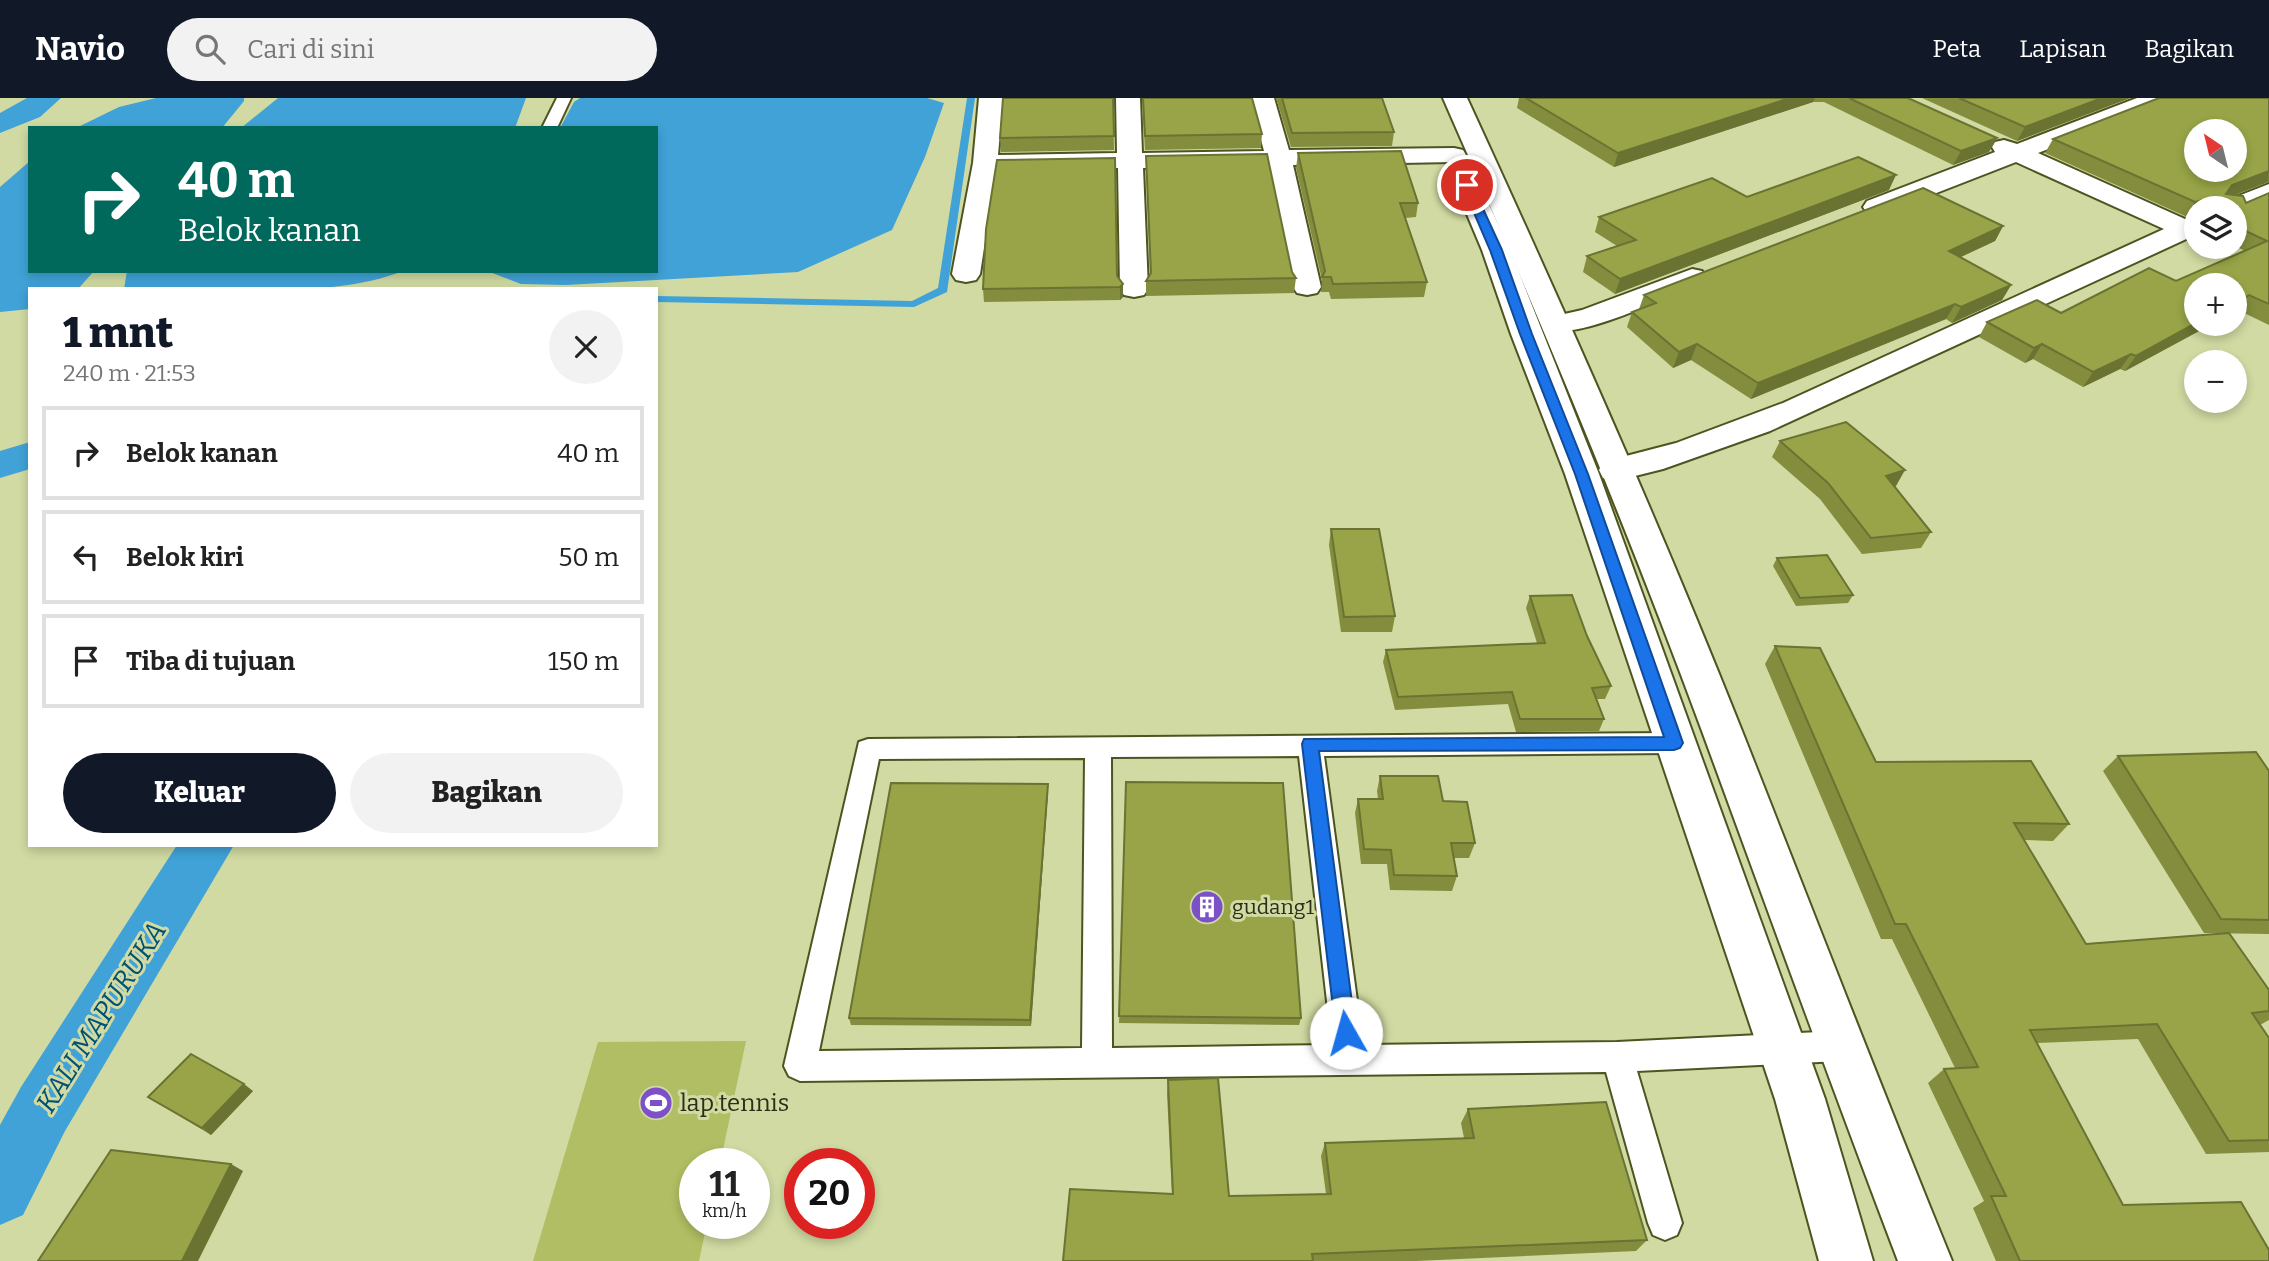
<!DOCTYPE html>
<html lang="id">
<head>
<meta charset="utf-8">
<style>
  :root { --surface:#fff; --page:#f2f2f2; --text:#222; --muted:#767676; --line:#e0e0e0; --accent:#111827 }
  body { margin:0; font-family:Bitter,serif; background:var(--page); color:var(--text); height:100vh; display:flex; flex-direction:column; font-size:26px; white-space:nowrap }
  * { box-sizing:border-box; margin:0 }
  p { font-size:23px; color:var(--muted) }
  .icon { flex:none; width:38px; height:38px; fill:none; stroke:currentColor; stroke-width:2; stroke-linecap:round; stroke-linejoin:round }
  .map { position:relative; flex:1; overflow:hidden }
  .drawer { position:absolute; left:28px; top:189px; width:630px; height:560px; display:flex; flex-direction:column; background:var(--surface); border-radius:0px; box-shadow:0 4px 10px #0003 }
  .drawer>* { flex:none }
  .top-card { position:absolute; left:28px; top:28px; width:630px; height:147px; border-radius:0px; box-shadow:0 4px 10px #0003; background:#00695c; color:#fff; overflow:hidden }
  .needle { width:46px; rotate:325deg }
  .buttons { position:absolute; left:2184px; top:21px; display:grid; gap:14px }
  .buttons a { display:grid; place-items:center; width:63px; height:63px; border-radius:50%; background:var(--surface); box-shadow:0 4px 10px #0003; font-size:35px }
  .speed { position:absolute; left:679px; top:1050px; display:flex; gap:14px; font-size:35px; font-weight:700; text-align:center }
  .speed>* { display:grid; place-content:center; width:91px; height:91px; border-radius:50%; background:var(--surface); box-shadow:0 4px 10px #0003; line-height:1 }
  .speed small { font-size:18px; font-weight:400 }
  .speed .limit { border:10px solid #d22; background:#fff; color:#111 }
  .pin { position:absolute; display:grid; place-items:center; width:60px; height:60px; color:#fff; margin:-30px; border:4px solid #fff; border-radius:50%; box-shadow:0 2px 7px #0007 }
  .me { position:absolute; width:77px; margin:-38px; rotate:353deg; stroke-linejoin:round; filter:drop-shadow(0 0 5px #0008) }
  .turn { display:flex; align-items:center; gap:24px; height:147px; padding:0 35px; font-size:32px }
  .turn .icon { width:91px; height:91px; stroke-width:2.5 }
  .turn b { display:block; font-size:49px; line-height:60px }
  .round { display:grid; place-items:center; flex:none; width:74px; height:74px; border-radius:37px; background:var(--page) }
  .overview { display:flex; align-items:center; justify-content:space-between; height:119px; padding:0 35px }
  h1 { font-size:42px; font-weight:800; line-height:52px; color:var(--accent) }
  .cta { display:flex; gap:14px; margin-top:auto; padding:14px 35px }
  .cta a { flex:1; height:80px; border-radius:42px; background:var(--accent); color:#fff; font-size:28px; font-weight:800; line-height:80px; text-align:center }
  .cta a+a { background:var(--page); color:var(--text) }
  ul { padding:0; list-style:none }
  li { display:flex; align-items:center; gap:21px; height:94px; margin:0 14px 10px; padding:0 21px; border:4px solid var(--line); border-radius:0px }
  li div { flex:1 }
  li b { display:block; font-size:26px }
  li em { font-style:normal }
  header { display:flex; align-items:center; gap:42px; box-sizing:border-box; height:98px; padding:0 35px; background:var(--accent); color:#fff }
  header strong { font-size:33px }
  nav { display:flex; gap:38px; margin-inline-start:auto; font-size:24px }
  .search { width:490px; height:63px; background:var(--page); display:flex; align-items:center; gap:18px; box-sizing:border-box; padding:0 24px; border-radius:38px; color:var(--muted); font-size:26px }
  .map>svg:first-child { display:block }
</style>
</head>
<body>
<header>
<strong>Navio</strong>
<div class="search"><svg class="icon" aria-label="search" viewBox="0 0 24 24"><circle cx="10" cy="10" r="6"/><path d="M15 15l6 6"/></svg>Cari di sini</div>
<nav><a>Peta</a><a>Lapisan</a><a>Bagikan</a></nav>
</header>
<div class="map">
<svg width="2269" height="1163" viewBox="0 0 2269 1163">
  <rect width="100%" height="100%" fill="#d0daa2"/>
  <polygon fill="#b1be63" points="746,943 720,1066 695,1066 695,1125 707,1125 699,1163 533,1163 598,944"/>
  <g fill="#40a2d7">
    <polygon points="156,0 244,0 244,3 222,30 76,30 119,9"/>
    <polygon points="278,0 526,0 515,30 241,30"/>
    <polygon points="580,0 927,0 944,5 925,59 892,132 798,174 566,187 521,186 487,173 656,173 656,30 560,30 574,4"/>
    <polygon points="30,63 30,173 94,173 78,191 30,191 30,211 0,214 0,89"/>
    <path d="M127,173H403C331,202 204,191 124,191Z"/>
  </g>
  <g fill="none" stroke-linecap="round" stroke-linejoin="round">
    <polygon fill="#40a2d7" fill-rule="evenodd" points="967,0 975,0 947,194 914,209 656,204 656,198 912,203 938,190"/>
    <g fill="#40a2d7" fill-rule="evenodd">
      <polygon points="27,0 61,0 40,19 0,35 0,15"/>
      <polygon points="30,344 30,371 0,380 0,353"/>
      <polygon points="177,747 234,747 65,1033 23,1117 0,1127 0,1027 21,989"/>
    </g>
    <defs>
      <g id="service">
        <polygon points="557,0 571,0 557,30 542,30"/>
        <path d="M1674,635L1683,638L1687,645L1683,652L1674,655L1324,658L1363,947L1617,944L1840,933L1851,938L1855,948L1851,958L1840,963L1637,973L1682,1125L1677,1137L1665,1142L1653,1137L1648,1125L1606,974L800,983L789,978L784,968L859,644L868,641ZM1299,658L1332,947L1112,950L1111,659ZM1085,660L1082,950L819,953L879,661Z"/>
      </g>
      <g id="minor">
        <polygon points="979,0 1003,0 998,57 1117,55 1116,0 1140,0 1142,55 1264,53 1250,0 1274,0 1289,52 1454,50 1463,52 1466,57 1463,62 1454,64 1293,67 1321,189 1317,195 1307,197 1297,195 1293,189 1268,68 1143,70 1148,191 1144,197 1134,199 1124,197 1120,191 1118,70 996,72 980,176 976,182 966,184 956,182 952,176 973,65"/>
        <polygon points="2137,0 2170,0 2166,5 2038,55 2185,121 2196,118 2195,137 1770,333 1663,371 1615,383 1603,380 1599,372 1603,364 1676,345 1783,305 2164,131 2016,64 1885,115 1876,117 1867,115 1863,109 1867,103 1995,54 1992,49 1995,44 2004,42 2017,46"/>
        <polygon points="2269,86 2269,103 2235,117 2235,110 2219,110 2223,104"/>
        <path d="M1692,171L1702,173L1706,179L1702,185C1666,199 1582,241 1547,232L1542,226L1547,220L1582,212Z"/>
      </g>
      <g id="trunk">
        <path d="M1443,0H1467C1563,209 1657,419 1742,633C1812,810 1880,987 1952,1163H1898C1831,987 1767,810 1702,633C1623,419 1535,209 1443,0Z"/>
        <polygon points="1474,94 1483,97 1487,102 1510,152 1599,376 1825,1001 1873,1163 1819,1163 1775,1001 1565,376 1511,236 1482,152 1461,102 1465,97"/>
      </g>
    </defs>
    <use href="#service" stroke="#4d5420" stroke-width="4"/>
    <use href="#minor" stroke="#4d5420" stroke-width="4"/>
    <use href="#trunk" stroke="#4d5420" stroke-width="4"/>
    <use href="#service" fill="#fff" fill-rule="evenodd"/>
    <use href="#minor" fill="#fff" fill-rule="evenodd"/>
    <use href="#trunk" fill="#fff" fill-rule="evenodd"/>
  </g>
  <g fill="#838d3d">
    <polygon points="1113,0 1114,52 1001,54 1000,40"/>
    <polygon points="1142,0 1252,0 1262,36 1261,50 1145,52"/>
    <polygon points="1276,0 1382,0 1394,34 1392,48 1291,49"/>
    <polygon points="1519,0 1908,0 1989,54 1953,67 1824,4 1813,4 1614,69 1517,10"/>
    <polygon points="1922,0 2130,0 2017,43"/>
    <polygon points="2269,0 2269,84 2268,84 2234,97 2246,105 2269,95 2269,227 2238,212 2196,226 2212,226 2125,273 2120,271 2083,289 2033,261 2025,265 1979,239 1987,224 2061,215 2176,183 2245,153 2235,148 2235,110 2196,110 2185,118 2045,55 2053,41"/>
    <polygon points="1298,55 1418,105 1416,119 1405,120 1427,184 1424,199 1331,201 1329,194 1321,194 1322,182 1296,70"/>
    <polygon points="1146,58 1292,174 1296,180 1294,195 1146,198 1146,183 1150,177"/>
    <polygon points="1889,92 1615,196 1583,174 1587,158 1617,148 1595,134 1599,119 1747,99"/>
    <polygon points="2003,128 1995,143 1961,159 2011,187 2002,202 1952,225 1946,221 1751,301 1691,262 1673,270 1627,229 1632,214 1639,211 1644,197"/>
    <polygon points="1117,178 1123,199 1120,202 984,204 983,191"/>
    <polygon points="1780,343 1896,388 1894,388 1931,434 1921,450 1862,456 1820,401 1772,359"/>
    <polygon points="1331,431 1395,518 1392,534 1341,534 1329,447"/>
    <polygon points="1777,460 1853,497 1848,505 1796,508 1773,468"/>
    <polygon points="1530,498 1587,538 1611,588 1605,601 1597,601 1604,621 1599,633 1516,634 1508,606 1395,612 1383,564 1386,552 1537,545 1526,510"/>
    <polygon points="1775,548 1876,664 2069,726 2053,743 2024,742 2086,846 2269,892 2269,922 2260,927 2269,940 2269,1054 2206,1056 2138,941 2037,945 2123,1107 2269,1163 1996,1163 1973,1110 1984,1103 1928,985 1944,971 1955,970 1892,841 1881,841 1765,566"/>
    <polygon points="2118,658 2269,673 2269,836 2204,835 2103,673"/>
    <polygon points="1380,678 1443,703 1475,745 1469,760 1453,760 1457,778 1452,793 1390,792 1387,766 1361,766 1355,715 1358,701 1378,701 1377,693"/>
    <polygon points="1126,684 1301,920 1299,927 1119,925"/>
    <polygon points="1048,694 1031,928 851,927 849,920"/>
    <polygon points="1168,982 1229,1098 1326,1096 1321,1058 1325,1045 1464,1040 1461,1025 1468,1011 1647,1142 1636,1153 1416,1163 1063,1163 1172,1096 1167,996"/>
    <polygon points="253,993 211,1037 148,999"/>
  </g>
  <g fill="#6a7332">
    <polygon points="1790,0 1815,0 1813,4 1614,69 1618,55"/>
    <polygon points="2102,0 2130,0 2017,43 2025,29"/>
    <polygon points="1997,40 1989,54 1953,67 1961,53"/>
    <polygon points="2269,73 2268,84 2222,102 2232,87"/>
    <polygon points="1896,77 1889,92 1615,196 1620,181"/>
    <polygon points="2207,101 2201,110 2196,110 2196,116 2185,118 2195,104"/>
    <polygon points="2003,128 1995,143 1941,168 1949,153"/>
    <polygon points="1123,186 1123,199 1120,202 1120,189"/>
    <polygon points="2011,187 2002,202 1952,225 1961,209"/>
    <polygon points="2249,197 2238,212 2235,214 2235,205"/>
    <polygon points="1955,206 1946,221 1751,301 1758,285"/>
    <polygon points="2196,226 2212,226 2125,273 2136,258"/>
    <polygon points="1697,246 1691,262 1673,270 1679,254"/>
    <polygon points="2042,246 2033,261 2025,265 2034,250"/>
    <polygon points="2131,256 2120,271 2083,289 2093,274"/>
    <polygon points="1905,372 1896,388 1876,394 1886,378"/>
    <polygon points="1048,686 1048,694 1031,928 1030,922"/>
    <polygon points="244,986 253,993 211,1037 202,1030"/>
    <polygon points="231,1066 243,1073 198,1163 182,1163"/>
  </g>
  <g fill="#98a447" stroke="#6a7332" stroke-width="2" fill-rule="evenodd">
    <polygon points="1003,0 1113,0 1114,38 1000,40"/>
    <polygon points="1143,0 1252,0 1262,36 1145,38"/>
    <polygon points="1282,0 1382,0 1394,34 1292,35"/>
    <polygon points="1526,0 1790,0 1618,55"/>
    <polygon points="1849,0 1908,0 1997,40 1961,53"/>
    <polygon points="1959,0 2102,0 2025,29"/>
    <path d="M2159,0H2269V73L2232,87L2226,96L2243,98L2246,105L2269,95V206L2249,197L2235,205V187H2196V225L2136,258L2131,256L2093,274L2042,246L2034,250L1987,224L2037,202L2061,215L2149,170L2176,183L2267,143L2235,128V110H2208L2207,101L2195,104L2053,41ZM2196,33H2235V72H2196Z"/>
    <polygon points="1401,53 1418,105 1400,105 1427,184 1333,186 1331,179 1322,179 1325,173 1298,55"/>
    <polygon points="1267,56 1292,174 1296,180 1146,183 1151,175 1146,58"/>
    <polygon points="1858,59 1896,77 1620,181 1587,158 1636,142 1599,119 1712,80 1747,99"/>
    <polygon points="1115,60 1117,178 1123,186 1120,189 983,191 986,131 997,62"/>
    <polygon points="1923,90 2003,128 1949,153 2011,187 1961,209 1955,206 1758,285 1697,246 1679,254 1632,214 1656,205 1644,197"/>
    <polygon points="1846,324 1905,372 1886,378 1931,434 1871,440 1828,385 1780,343"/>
    <polygon points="1331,431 1379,431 1395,518 1344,519"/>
    <polygon points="1827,457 1853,497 1800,500 1777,460"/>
    <polygon points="1572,497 1587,538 1611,588 1592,590 1604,621 1520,621 1512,594 1398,599 1386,552 1545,545 1530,498"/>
    <polygon points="1775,548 1820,550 1876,664 2031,663 2069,726 2014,725 2086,846 2229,835 2269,892 2269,913 2252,915 2269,940 2269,1042 2229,1043 2157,926 2030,932 2123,1107 2241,1104 2269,1152 2269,1163 2020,1163 1991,1098 2006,1098 1944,971 1978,969 1906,826 1895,826"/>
    <polygon points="2256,654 2269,673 2269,822 2221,821 2118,658"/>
    <polygon points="1380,678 1438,678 1443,703 1467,704 1475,745 1451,745 1457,778 1394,777 1391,752 1364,751 1358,701 1383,701"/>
    <polygon points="1126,684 1283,685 1301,920 1119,918"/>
    <polygon points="891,685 1048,686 1030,922 849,920"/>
    <polygon points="191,956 244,986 202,1030 148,999"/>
    <polygon points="1218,980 1229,1098 1331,1096 1325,1045 1474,1040 1468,1011 1606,1004 1647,1142 1312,1156 1313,1163 1063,1163 1070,1091 1173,1096 1168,982"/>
    <polygon points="111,1052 231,1066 182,1163 38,1163"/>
  </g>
  <polygon fill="#1a73e8" stroke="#114b97" stroke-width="2" points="1467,84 1472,87 1502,152 1532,236 1588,376 1683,645 1680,650 1674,652 1319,653 1356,935 1353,941 1346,944 1339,941 1336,935 1302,646 1304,641 1664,639 1575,376 1520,236 1490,152 1462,87"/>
  <defs>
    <symbol id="building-disc" viewBox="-11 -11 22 22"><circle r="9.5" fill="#7b50c9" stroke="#d0daa2"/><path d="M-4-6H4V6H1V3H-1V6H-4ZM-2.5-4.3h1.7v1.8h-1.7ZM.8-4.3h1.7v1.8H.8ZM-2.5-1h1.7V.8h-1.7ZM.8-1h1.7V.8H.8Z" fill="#fff"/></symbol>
    <symbol id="stadium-disc" viewBox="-11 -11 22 22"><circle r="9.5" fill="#7b50c9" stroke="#d0daa2"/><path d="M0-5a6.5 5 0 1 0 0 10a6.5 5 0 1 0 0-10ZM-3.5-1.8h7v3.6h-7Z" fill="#fff"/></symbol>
  </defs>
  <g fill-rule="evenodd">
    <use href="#building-disc" x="1188" y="790" width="38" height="38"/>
    <use href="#stadium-disc" x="637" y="986" width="38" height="38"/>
  </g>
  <g text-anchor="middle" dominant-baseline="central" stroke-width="6" stroke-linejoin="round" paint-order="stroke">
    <g font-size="21" fill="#2b2e18" stroke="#d0daa2" text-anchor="start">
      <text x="1232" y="809">gudang1</text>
    </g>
    <g font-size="24" fill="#2b2e18" stroke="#d0daa2" text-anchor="start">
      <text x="680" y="1005">lap.tennis</text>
    </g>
    <g font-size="28" font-style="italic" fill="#005174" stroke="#d0daa2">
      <text transform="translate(101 919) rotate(-58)">KALI MAPURUKA</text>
    </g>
  </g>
</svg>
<div class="buttons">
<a><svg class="needle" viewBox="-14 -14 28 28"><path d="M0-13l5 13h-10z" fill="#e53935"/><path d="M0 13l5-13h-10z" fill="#767676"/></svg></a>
<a><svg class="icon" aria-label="layers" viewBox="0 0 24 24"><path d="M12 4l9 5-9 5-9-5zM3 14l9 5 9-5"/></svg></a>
<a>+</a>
<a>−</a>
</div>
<div class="speed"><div>11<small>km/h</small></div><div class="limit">20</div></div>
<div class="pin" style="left:1467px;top:87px;background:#d93025"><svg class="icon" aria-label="arrive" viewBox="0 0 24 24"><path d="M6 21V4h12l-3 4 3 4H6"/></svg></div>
<svg class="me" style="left:1346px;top:935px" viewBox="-20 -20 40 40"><circle r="19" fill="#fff"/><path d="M0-13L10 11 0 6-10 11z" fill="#1a73e8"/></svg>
<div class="top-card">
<div class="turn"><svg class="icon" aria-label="right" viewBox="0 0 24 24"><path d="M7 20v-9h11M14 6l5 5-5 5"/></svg><div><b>40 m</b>Belok kanan</div></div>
</div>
<section class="drawer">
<div class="overview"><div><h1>1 mnt</h1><p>240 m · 21:53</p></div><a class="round"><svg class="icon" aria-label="close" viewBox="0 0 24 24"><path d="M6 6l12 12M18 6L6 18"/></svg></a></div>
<ul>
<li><svg class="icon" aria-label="right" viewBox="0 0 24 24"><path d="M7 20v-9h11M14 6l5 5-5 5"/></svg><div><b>Belok kanan</b></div><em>40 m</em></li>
<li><svg class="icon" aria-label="left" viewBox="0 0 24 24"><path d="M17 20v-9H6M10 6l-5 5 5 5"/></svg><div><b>Belok kiri</b></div><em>50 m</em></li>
<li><svg class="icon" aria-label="arrive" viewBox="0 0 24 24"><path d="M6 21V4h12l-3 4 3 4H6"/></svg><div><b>Tiba di tujuan</b></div><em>150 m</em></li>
</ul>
<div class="cta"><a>Keluar</a><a>Bagikan</a></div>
</section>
</div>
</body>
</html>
